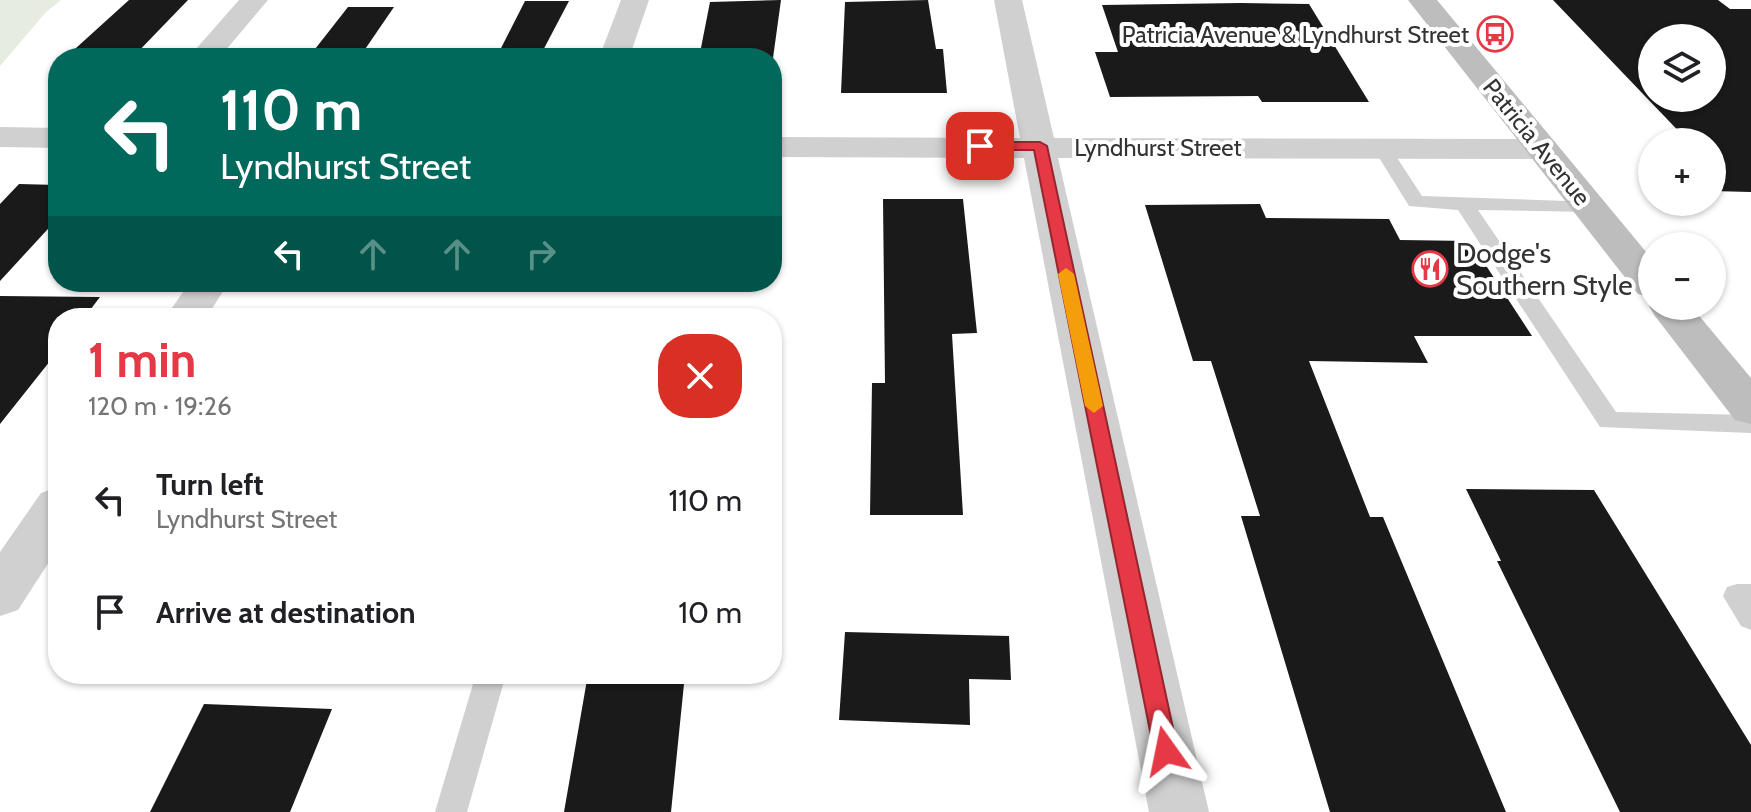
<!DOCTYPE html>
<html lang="en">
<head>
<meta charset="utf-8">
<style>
  :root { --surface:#fff; --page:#f6f6f6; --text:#202124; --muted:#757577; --accent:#e63946 }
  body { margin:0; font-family:Cabin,sans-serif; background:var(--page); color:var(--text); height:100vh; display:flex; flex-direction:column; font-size:30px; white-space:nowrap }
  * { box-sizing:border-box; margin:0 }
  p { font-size:26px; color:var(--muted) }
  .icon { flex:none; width:44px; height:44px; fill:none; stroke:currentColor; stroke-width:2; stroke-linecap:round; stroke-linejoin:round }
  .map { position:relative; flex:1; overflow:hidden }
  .side { position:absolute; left:48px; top:308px; width:734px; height:376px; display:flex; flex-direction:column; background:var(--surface); border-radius:32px; box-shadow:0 2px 6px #0004 }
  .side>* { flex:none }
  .guide { position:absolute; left:48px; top:48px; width:734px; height:244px; border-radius:32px; box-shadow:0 2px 6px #0004; background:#00695c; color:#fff; overflow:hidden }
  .tools { position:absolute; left:1638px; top:24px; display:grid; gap:16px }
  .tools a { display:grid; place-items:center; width:88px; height:88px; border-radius:50%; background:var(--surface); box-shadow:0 2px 6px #0004; font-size:40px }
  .pin { position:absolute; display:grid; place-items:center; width:68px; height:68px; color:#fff; margin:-34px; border-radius:16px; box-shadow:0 4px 12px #0006 }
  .me { position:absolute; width:88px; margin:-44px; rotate:348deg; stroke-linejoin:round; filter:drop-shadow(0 0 6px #0008) }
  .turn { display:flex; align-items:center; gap:28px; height:168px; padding:0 40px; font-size:36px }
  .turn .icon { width:104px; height:104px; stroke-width:2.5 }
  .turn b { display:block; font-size:56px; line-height:68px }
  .lanes { display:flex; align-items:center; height:76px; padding:0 40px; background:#0003; justify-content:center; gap:40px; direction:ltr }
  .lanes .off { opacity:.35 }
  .round { display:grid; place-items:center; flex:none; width:84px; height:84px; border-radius:32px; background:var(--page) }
  .summary { display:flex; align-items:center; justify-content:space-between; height:136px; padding:0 40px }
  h1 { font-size:48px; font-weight:700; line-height:60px; color:var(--accent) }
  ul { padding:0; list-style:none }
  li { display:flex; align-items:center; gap:24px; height:112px; padding:0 40px }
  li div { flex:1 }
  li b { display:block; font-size:30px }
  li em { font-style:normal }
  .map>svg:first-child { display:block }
</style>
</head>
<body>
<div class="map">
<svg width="1751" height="812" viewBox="0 0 1751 812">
  <rect width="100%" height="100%" fill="#fff"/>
  <polygon fill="#e6ecdf" points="0,0 61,0 46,12 0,66"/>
  <g fill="#1a1a1a" fill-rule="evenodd">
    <polygon points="129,0 188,0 132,58 65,58"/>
    <polygon points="781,0 773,58 699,58 710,2"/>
    <polygon points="928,0 936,49 943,49 947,93 841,93 845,2"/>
    <path d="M1553,0H1718L1730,9H1751V192L1712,191V142H1689ZM1652,38H1712V98H1652Z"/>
    <polygon points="525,1 569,1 539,58 496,58"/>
    <polygon points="1241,3 1309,4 1369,102 1262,102 1258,96 1110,97 1095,52 1118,52 1102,5"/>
    <polygon points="348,7 394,7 359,58 308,58"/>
    <polygon points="19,184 58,185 58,218 0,281 0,204"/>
    <polygon points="883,199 963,199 977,333 952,334 963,515 870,515 872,383 885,383"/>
    <polygon points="1260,204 1266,218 1389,219 1400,240 1470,241 1532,336 1414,336 1428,363 1309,361 1370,517 1383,517 1506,812 1330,812 1241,516 1260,516 1211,361 1193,361 1145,205"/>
    <polygon points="0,296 100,297 84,318 58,318 58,351 0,424"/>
    <polygon points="1466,489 1594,490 1751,745 1751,812 1620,812 1497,561 1501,561"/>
    <polygon points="845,632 1009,636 1011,680 969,679 970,725 839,720"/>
    <polygon points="588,674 685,674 671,812 564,812"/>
    <polygon points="204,704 332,709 290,812 150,812"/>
  </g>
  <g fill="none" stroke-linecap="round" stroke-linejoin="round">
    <g fill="#d0d0d0" fill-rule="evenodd">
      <polygon points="1382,143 1388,144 1422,196 1596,202 1599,206 1589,212 1478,210 1616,412 1751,415 1751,433 1600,427 1458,210 1409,206 1373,148"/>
      <polygon points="1737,584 1751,584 1751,630 1741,626 1723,596 1727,587"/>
      <polygon points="476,674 506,674 467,812 435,812"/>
    </g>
    <g fill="#d0d0d0" fill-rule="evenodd">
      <polygon points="239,0 268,0 219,58 188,58"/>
      <polygon points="621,0 649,0 629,58 599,58"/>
      <polygon points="994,0 1022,0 1054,138 1543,139 1555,142 1560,149 1555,156 1543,159 1058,158 1209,812 1149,812 1024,158 772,157 772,137 1020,138"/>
      <polygon points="0,127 58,128 58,148 0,147"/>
      <polygon points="190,282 229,282 206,318 165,318"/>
      <polygon points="58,487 58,548 18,610 0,616 0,552 41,493"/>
    </g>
    <g fill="#bdbdbd" fill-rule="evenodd">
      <polygon points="1408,0 1437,0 1652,259 1652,298 1638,294"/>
      <polygon points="1652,301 1652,306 1691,306 1751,378 1751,424 1735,420 1655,316 1649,306"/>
    </g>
  </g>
  <polygon fill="#e63946" stroke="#96252e" stroke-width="2" points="1040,142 1047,146 1178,751 1175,760 1166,763 1158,760 1154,751 1034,150 980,150 973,146 980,142"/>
  <polygon fill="#f59e0b" points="1066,268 1074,274 1103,406 1094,413 1085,406 1058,274"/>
  <defs>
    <symbol id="bus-ring" viewBox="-11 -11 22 22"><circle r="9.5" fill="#fff" stroke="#e63946" stroke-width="1.5"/><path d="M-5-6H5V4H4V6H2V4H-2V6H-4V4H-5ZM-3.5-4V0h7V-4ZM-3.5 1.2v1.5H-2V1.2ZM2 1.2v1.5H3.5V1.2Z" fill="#e63946"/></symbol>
    <symbol id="restaurant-ring" viewBox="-11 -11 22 22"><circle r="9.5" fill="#fff" stroke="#e63946" stroke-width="1.5"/><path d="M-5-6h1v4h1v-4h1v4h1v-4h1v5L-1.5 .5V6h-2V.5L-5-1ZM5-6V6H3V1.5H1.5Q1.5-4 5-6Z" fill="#e63946"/></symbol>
  </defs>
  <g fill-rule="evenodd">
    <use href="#bus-ring" x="1475" y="14" width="40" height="40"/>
    <use href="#restaurant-ring" x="1410" y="249" width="40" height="40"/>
  </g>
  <g text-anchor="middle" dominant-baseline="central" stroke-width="8" stroke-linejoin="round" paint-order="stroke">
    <g font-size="24" fill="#333" stroke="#fff" text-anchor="end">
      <text x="1469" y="34">Patricia Avenue &amp; Lyndhurst Street</text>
    </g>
    <g font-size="24" fill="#333" stroke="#fff">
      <text transform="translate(1537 142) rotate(51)">Patricia Avenue</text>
      <text x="1158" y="147">Lyndhurst Street</text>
    </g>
    <g font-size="28" fill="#333" stroke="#fff" text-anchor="start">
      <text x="1456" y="253">Dodge's<tspan x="1456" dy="32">Southern Style</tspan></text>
    </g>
  </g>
</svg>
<div class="tools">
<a><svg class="icon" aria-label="layers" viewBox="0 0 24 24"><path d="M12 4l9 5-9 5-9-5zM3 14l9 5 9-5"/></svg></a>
<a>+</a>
<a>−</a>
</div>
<div class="pin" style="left:980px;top:146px;background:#d93025"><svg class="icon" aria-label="arrive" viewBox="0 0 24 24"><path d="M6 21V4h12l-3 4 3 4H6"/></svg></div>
<svg class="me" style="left:1166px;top:751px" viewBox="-20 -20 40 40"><path d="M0-17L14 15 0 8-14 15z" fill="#e63946" stroke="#fff" stroke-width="4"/></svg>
<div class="guide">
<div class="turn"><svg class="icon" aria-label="left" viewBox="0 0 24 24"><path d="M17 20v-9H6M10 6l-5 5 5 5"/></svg><div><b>110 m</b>Lyndhurst Street</div></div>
<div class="lanes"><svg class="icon" aria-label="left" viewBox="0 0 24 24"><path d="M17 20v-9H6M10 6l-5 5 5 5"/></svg><svg class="icon off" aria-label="ahead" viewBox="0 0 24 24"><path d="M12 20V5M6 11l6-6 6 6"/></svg><svg class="icon off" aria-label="ahead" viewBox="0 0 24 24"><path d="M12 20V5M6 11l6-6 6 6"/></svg><svg class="icon off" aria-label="right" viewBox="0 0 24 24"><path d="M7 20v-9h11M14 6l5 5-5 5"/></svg></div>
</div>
<section class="side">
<div class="summary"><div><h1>1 min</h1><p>120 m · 19:26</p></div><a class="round" style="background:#d93025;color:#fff"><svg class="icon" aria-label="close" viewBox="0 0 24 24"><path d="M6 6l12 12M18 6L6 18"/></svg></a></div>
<ul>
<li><svg class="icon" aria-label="left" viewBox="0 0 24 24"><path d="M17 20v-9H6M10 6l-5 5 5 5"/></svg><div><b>Turn left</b><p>Lyndhurst Street</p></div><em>110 m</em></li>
<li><svg class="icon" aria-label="arrive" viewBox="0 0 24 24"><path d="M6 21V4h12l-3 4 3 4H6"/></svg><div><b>Arrive at destination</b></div><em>10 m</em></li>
</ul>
</section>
</div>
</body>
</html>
